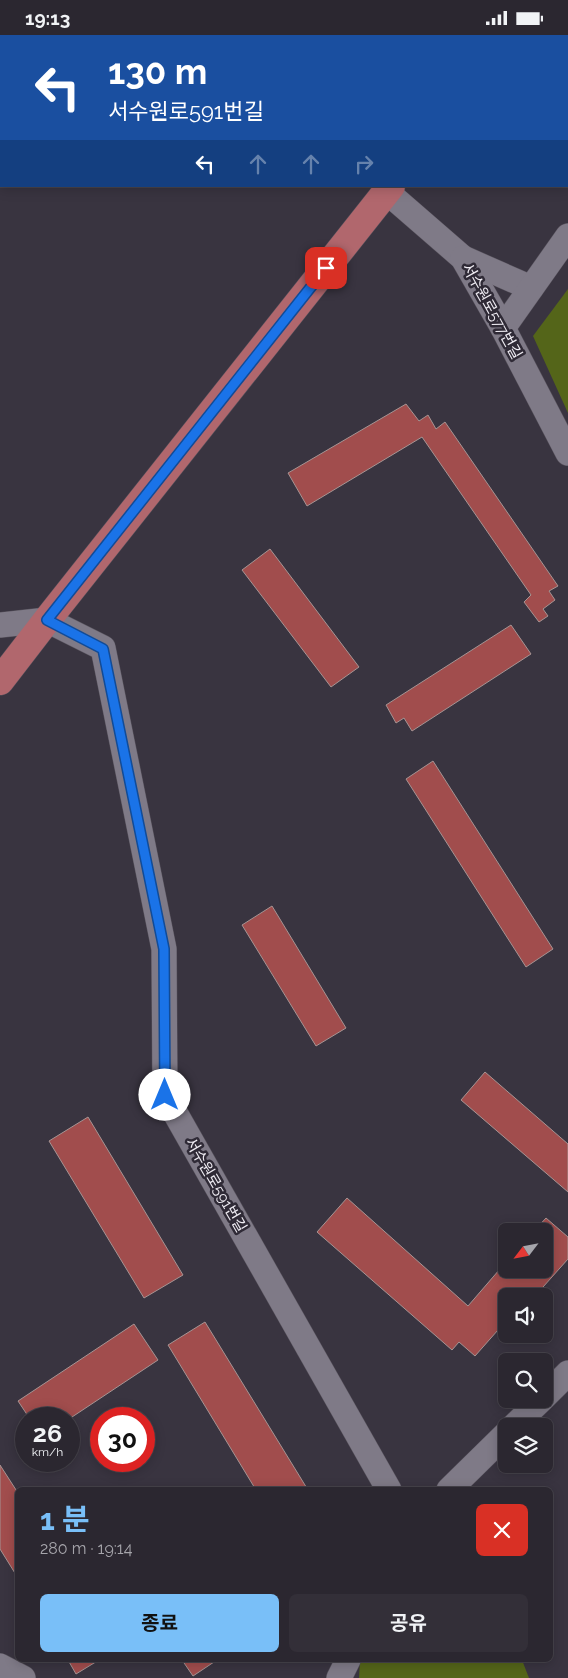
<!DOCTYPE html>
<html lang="ko">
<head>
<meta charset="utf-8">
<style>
  :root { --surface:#2b2730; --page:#332f38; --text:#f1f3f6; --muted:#a6a5ab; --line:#47444c; --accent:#79bff8 }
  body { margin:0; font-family:Raleway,"Noto Sans KR",sans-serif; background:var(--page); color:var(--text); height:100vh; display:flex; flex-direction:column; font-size:19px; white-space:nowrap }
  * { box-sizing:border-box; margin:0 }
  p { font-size:16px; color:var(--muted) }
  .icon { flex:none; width:28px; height:28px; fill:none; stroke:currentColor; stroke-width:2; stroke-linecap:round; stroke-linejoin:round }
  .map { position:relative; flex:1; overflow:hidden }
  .drawer { position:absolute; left:15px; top:1452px; width:538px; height:175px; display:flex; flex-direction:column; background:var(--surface); border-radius:8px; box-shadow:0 2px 12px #0003,0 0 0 1px var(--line) }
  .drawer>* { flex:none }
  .top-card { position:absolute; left:0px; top:0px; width:569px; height:152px; box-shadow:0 2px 12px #0003,0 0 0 1px var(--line); background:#1a4fa0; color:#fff; overflow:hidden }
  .needle { width:32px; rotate:238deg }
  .controls { position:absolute; left:498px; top:1188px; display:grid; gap:10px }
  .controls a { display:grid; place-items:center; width:55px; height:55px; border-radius:8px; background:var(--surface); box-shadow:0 2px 12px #0003,0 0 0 1px var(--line); font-size:25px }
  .speed { position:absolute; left:15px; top:1372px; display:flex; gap:10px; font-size:25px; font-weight:700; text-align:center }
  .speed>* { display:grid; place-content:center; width:65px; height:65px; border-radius:50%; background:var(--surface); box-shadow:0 2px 12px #0003,0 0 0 1px var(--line); line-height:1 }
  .speed small { font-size:12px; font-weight:400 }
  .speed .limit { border:8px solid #d22; background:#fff; color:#111 }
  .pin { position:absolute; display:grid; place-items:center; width:42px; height:42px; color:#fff; margin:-21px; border-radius:10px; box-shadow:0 2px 8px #0006 }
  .me { position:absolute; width:55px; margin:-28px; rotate:0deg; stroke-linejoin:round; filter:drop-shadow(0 0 4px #0008) }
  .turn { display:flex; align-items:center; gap:18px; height:105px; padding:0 25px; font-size:22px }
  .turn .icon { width:65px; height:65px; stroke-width:2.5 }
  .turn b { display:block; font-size:35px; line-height:42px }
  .lanes { display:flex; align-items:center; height:48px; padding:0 25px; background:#0003; justify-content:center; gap:25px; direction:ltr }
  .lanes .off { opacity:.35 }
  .round { display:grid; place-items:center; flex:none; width:52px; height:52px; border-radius:8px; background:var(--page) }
  .overview { display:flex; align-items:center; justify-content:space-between; height:85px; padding:0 25px }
  h1 { font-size:30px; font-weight:700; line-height:38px; color:var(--accent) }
  .cta { display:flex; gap:10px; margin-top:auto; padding:10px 25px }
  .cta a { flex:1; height:58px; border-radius:8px; background:var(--accent); color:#111; font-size:20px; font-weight:700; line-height:58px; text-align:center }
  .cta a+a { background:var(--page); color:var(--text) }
  .status { display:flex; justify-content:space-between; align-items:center; height:35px; padding:0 25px; background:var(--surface); direction:ltr }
  .status svg { height:14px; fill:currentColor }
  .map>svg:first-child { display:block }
</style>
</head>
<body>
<div class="status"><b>19:13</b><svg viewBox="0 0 49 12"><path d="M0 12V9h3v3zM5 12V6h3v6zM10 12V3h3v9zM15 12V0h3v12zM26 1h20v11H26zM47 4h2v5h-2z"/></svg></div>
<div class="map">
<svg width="568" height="1643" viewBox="0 0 568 1643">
  <rect width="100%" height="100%" fill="#393440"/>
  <g fill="#546519">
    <polygon points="568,254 568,378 533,301"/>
    <polygon points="360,1625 522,1625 529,1643 359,1643"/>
  </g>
  <g fill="#a14d4d" stroke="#a69493">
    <polygon points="406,369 419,386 428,380 436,394 445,387 558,551 549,556 555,565 543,574 548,581 539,587 524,567 531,560 422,402 307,471 288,438"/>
    <polygon points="270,514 359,632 331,652 242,535"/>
    <polygon points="511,590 531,619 412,696 404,683 396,688 386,670"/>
    <polygon points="433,726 553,914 526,932 406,744"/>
    <polygon points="272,871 346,993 316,1011 242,890"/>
    <polygon points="485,1037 568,1109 568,1157 461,1065"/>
    <polygon points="88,1082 183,1240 144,1263 49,1106"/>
    <polygon points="347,1163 468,1271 506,1227 506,1234 544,1234 544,1196 534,1196 546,1183 568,1202 568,1224 535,1261 506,1261 506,1294 502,1299 498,1295 475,1321 459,1307 452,1315 317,1197"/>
    <polygon points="205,1287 308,1455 256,1455 168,1310"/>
    <polygon points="134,1289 158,1325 69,1384 30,1384 18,1366"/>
    <polygon points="0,1430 18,1458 18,1543 0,1514"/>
    <polygon points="68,1625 99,1625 76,1639"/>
    <polygon points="182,1625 217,1625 193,1641"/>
  </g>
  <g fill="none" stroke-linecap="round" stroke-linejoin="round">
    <defs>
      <g id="minor">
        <polyline points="387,157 463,223 503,293 568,418"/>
        <polyline points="463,223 531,253"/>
        <polyline points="503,293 568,201"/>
        <polyline points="0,590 47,585 103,613 164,914 165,1060 389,1455"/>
        <polyline points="544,1362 568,1338"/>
        <polyline points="514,1391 542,1364"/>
        <polyline points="449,1455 506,1399"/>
        <polyline points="0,1631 23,1643"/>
        <polyline points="339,1643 348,1625"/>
      </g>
      <g id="major">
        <polyline points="501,1 502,0"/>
        <polyline points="0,646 47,585 391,151"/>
      </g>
    </defs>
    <use href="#minor" stroke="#57525c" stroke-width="26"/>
    <use href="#major" stroke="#57525c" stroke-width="29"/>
    <use href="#minor" stroke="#7f7a87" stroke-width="25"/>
    <use href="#major" stroke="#b1676d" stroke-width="28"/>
  </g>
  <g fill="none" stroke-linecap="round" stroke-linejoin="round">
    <defs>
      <polyline id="route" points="165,1060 164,914 103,614 47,585 326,233"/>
    </defs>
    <use href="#route" stroke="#114b97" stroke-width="12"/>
    <use href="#route" stroke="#1a73e8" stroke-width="9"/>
  </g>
  <g text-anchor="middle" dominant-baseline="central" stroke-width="5" stroke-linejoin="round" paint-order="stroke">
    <g font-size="15" fill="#f0edf4" stroke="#2f2a36">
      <text transform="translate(492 276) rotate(61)">서수원로577번길</text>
      <text transform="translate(216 1150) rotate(60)">서수원로591번길</text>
    </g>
  </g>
</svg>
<div class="controls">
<a><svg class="needle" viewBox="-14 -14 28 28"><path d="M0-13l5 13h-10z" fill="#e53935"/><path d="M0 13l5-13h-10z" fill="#a6a5ab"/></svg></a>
<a><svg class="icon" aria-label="sound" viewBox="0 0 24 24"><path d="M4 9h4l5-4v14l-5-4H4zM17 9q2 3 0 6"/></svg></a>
<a><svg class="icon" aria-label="search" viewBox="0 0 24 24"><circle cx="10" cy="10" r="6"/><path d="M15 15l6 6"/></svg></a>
<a><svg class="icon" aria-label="layers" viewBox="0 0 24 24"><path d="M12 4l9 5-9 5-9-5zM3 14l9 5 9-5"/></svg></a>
</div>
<div class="speed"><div>26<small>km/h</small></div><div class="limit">30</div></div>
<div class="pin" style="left:326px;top:233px;background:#d93025"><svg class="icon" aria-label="arrive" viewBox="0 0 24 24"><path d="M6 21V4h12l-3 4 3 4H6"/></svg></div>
<svg class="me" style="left:165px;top:1060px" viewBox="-20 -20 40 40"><circle r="19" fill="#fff"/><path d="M0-13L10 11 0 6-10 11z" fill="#1a73e8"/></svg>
<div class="top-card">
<div class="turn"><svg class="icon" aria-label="left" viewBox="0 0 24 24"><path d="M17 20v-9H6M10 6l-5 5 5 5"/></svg><div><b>130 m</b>서수원로591번길</div></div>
<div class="lanes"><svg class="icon" aria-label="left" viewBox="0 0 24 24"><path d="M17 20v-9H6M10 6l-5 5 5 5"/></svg><svg class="icon off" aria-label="ahead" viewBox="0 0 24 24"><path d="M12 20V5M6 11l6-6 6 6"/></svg><svg class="icon off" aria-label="ahead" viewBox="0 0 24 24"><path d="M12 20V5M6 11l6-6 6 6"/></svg><svg class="icon off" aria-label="right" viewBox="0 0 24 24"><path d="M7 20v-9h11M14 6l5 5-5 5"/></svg></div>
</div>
<section class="drawer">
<div class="overview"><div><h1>1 분</h1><p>280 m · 19:14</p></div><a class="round" style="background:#d93025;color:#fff"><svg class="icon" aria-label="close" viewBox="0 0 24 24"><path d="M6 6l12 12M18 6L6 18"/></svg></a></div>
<div class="cta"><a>종료</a><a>공유</a></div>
</section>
</div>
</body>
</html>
